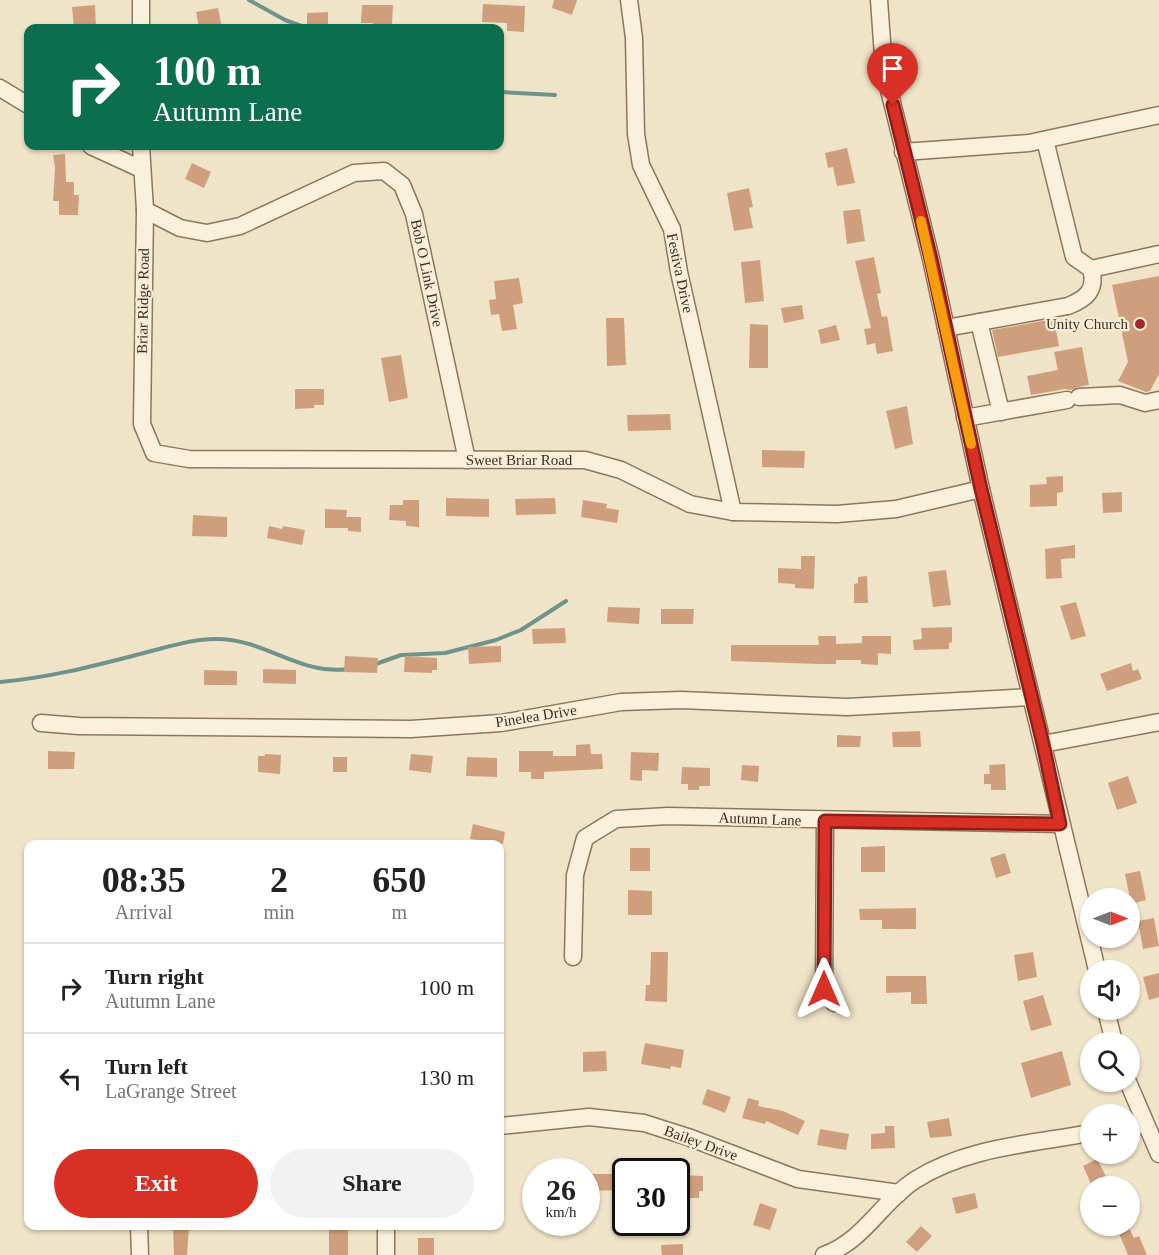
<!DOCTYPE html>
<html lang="en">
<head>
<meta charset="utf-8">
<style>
  :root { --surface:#fff; --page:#f2f2f2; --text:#222; --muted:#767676; --line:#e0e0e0; --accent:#d93025 }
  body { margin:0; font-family:"Times New Roman",serif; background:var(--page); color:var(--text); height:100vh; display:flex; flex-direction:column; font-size:22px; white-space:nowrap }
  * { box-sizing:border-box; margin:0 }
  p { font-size:20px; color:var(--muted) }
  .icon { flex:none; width:33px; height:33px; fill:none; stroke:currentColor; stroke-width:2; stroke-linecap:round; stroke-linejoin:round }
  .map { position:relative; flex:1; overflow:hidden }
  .sheet { position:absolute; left:24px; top:840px; width:480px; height:390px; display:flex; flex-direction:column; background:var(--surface); border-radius:12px; box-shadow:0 2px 4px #0004 }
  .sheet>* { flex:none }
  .banner { position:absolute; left:24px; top:24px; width:480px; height:126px; border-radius:12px; box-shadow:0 2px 4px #0004; background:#0b6e4f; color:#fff; overflow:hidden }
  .needle { width:39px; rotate:90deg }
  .tools { position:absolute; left:1080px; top:888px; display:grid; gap:12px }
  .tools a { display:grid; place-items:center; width:60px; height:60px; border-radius:50%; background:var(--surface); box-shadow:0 2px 4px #0004; font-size:30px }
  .speed { position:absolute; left:522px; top:1158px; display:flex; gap:12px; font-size:30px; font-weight:700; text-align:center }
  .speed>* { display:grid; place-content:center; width:78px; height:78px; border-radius:50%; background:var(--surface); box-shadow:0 2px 4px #0004; line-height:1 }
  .speed small { font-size:15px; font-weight:400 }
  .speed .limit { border:3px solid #111; border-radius:9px; background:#fff; color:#111 }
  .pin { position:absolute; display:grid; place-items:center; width:51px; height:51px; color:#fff; margin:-62px -26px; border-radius:50% 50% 50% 0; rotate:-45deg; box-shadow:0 0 6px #0007 }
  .pin .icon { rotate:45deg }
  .me { position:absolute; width:66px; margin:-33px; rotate:0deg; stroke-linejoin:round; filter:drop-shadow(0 0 4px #0008) }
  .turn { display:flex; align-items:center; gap:21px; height:126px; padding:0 30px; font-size:27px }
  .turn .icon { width:78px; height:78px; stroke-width:2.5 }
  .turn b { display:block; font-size:42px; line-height:51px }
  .eta { display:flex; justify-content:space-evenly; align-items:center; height:102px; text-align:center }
  .eta b { font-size:36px; font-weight:800; line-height:42px }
  .action { display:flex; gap:12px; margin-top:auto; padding:12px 30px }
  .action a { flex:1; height:69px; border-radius:36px; background:var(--accent); color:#fff; font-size:24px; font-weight:800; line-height:69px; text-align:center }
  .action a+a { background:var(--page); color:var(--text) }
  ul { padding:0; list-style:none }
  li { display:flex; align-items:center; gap:18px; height:90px; padding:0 30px; border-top:2px solid var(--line) }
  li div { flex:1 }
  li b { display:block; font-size:22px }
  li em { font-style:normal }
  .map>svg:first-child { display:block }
</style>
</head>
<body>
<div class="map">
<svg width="1159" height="1255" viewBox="0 0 1159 1255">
  <rect width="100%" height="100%" fill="#f0e4c8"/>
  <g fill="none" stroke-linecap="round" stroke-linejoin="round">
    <g stroke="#6f938a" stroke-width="4">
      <polyline points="249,0 285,20 307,28"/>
      <polyline points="500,92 555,95"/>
      <polyline points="373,665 401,655 445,653 496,640 521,630 566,601"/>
      <path d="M0,682C49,678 97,665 144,653C168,647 191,639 216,639C263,638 301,676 348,669"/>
    </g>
  </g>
  <g fill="#cf9f7d">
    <polygon points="554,0 577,0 572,15 552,8"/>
    <polygon points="483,4 525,6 524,32 507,31 507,23 482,22"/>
    <polygon points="95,5 96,28 74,28 72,7"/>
    <polygon points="362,5 393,5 392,24 384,24 384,28 373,28 373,23 361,23"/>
    <polygon points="218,8 222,28 199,28 196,12"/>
    <polygon points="328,12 328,28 307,28 307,13"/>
    <polygon points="847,148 855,183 837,186 833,167 828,168 825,153"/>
    <polygon points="65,154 66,182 74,182 74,195 79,195 78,215 59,215 59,201 53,201 55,167 53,155"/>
    <polygon points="192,163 211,172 204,188 185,179"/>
    <polygon points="749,188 753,207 749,208 753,228 734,231 727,193"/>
    <polygon points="860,209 865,241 847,244 843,211"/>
    <polygon points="874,257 881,293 877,294 882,317 887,316 893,351 877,354 875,343 867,345 864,329 871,328 855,261"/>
    <polygon points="760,260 764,301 745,303 741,262"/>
    <polygon points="1159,276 1159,374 1150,391 1146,392 1118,381 1128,362 1112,285"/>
    <polygon points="519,278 523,303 513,305 517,329 502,331 499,314 491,315 489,300 496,299 494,281"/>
    <polygon points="802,305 804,319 784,323 781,308"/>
    <polygon points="606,318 624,318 626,365 607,366"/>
    <polygon points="1054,319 1059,346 998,357 992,330"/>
    <polygon points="750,324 768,325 768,368 749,368"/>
    <polygon points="836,325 840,340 821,344 818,330"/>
    <polygon points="1082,347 1089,385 1078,387 1071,390 1065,389 1031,395 1027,376 1058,370 1054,352"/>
    <polygon points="401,355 408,398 389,402 381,358"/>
    <polygon points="295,389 324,389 324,405 314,405 314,408 295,409"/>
    <polygon points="907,406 913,444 895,449 886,411"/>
    <polygon points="670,414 671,430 628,431 627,415"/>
    <polygon points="762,450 805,451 804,468 762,467"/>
    <polygon points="1063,476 1063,492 1057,493 1057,506 1030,507 1030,485 1047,484 1046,477"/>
    <polygon points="1122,492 1122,512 1103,513 1102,493"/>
    <polygon points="446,498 489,499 489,517 446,516"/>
    <polygon points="555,498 556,514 516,515 515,499"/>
    <polygon points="403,500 419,500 419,527 406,526 406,521 389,520 390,505 403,505"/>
    <polygon points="583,500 607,504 606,508 619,510 617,523 581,517"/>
    <polygon points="325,509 347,510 346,517 361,517 361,532 348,531 348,528 325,528"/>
    <polygon points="193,515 227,517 227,537 192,536"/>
    <polygon points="269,526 282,529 283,526 305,530 302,545 267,538"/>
    <polygon points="1075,545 1075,558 1061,559 1062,578 1046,579 1045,549"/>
    <polygon points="801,556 815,556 814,589 795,588 795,584 778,583 778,568 801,569"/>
    <polygon points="946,570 951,605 933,607 928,572"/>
    <polygon points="867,576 868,603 854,603 854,584 858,583 858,577"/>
    <polygon points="1076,602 1086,636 1071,640 1060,606"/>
    <polygon points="608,607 640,608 639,624 607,622"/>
    <polygon points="661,609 694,609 693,624 661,624"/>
    <polygon points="952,627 952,642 949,643 949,649 914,650 913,640 922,639 921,628"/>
    <polygon points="565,628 566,643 533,644 532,629"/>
    <polygon points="818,636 836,636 836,644 862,643 862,636 891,636 891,654 878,653 878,665 861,664 861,660 836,660 836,664 819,664 731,661 731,645 819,645"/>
    <polygon points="501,646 501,662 469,664 468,647"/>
    <polygon points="345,656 378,658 377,673 344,672"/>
    <polygon points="405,656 437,658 437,670 432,670 432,673 404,672"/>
    <polygon points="1131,663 1133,671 1138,669 1142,679 1107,691 1100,674"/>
    <polygon points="263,669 296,670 296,684 263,683"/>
    <polygon points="204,670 237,671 237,685 204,685"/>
    <polygon points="920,731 921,747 893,747 892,732"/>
    <polygon points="837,735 861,736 860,747 837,747"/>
    <polygon points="590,744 591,754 602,754 603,769 544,772 544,779 531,779 531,772 519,772 519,751 553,751 553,756 576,756 576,745"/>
    <polygon points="48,751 75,752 74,769 48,769"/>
    <polygon points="631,752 659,753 658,771 642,770 642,781 630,780"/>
    <polygon points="265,754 281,755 280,774 258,772 258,756 265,756"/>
    <polygon points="411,754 433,756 431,773 409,770"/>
    <rect x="333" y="757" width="14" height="15"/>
    <polygon points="467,757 497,758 497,777 466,776"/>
    <polygon points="1005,764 1006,790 991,790 991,784 984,784 984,774 990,774 989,765"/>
    <polygon points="742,765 759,766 758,782 741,780"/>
    <polygon points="682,767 710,768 710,786 699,786 699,790 688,790 688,784 681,784"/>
    <polygon points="1128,776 1137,803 1117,810 1108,783"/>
    <polygon points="473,824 505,832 503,844 470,839"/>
    <polygon points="885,846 885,872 861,872 861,847"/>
    <rect x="630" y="848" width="20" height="23"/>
    <polygon points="1005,853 1011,873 996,878 990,858"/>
    <polygon points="1140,871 1146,900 1131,904 1125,874"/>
    <polygon points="628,890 652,891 652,915 628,915"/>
    <polygon points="916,908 916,929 882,929 882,920 860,920 859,909"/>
    <polygon points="1154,918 1159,946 1143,949 1138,921"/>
    <polygon points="651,952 668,952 667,1002 645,1001 646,985 650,985"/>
    <polygon points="1033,952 1037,977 1018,981 1014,955"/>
    <polygon points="1159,973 1159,997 1149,1000 1143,977"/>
    <polygon points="886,976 926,976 927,1004 911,1004 911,992 886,993"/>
    <polygon points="1043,995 1052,1025 1031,1031 1023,1001"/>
    <polygon points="645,1043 684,1050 681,1068 671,1066 670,1069 641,1064"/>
    <polygon points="606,1051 607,1071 583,1072 583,1052"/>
    <polygon points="1062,1051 1071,1085 1031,1098 1021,1063"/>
    <polygon points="707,1089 731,1097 725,1113 702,1104"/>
    <polygon points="748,1098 759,1101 758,1106 783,1111 805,1121 798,1135 766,1121 765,1124 742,1118"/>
    <polygon points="949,1118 952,1136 930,1138 927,1122"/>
    <polygon points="885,1126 894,1126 895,1148 871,1149 871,1134 885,1133"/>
    <polygon points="820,1129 849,1134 846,1150 817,1145"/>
    <polygon points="1097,1159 1111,1186 1092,1186 1083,1166"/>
    <polygon points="586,1174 623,1174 623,1190 586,1191"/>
    <polygon points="678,1175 703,1176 703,1191 699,1191 699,1198 688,1198 688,1190 678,1189"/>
    <polygon points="975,1193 978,1208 956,1214 952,1198"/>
    <polygon points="760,1203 777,1209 770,1230 753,1225"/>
    <polygon points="173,1226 189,1226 187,1255 174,1255"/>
    <polygon points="921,1226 932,1236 917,1252 906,1242"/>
    <polygon points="1116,1226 1128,1226 1134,1238 1139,1236 1147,1255 1128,1255"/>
    <rect x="329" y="1230" width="19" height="25"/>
    <rect x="418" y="1238" width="16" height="17"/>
    <polygon points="683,1244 683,1255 662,1255 661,1245"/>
  </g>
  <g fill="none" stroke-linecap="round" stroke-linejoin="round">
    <defs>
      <g id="minor">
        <polyline points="141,0 141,28"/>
        <polyline points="629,0 634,38 636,134 641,165 672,229 679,272 733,512"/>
        <polyline points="879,0 884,70 931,259 981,489 1097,970"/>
        <polyline points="0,88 28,105"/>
        <polyline points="91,146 141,169"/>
        <polyline points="141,146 145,210 142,424 154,453 189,459 585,460 621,470 690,504 733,512 837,514 896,509 981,489"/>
        <polyline points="903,152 1029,143 1159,115"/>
        <polyline points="145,210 180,228 207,233 240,226 354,173 384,171 402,185 414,214 467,460"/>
        <polyline points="1091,269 1159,254"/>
        <polyline points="979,322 1001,412"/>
        <path d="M946,328L1068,306C1086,299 1097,290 1091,269L1074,257L1045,140"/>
        <polyline points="1079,397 1120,395 1145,403 1159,400"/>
        <polyline points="965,418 1067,400"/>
        <polyline points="41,723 79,726 411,729 501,723 621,702 681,700 847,707 1030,697"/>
        <polyline points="1043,744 1159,722"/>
        <polyline points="825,821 824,989 834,1003"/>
        <polyline points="573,957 575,875 585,838 616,819 668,816 1060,824"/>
        <polyline points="1106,1010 1114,1042"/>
        <polyline points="1128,1082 1159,1154"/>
        <polyline points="500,1126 589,1117 644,1123 688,1137 798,1179 899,1193"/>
        <polyline points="1130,1127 1145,1124"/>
        <polyline points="139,1226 140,1255"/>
        <polyline points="386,1255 386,1226"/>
        <path d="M824,1255C864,1241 881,1202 915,1180C967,1147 1031,1144 1090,1133"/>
      </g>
    </defs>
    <use href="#minor" stroke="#8d765c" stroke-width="19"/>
    <use href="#minor" stroke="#faf1dc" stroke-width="16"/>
  </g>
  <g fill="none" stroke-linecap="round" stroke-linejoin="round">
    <defs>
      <polyline id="route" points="824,989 825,821 1060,824 1043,744 981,489 931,259 893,105"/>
    </defs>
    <use href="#route" stroke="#8d1f18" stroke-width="15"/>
    <use href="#route" stroke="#d93025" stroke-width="10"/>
    <polyline stroke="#f59e0b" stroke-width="10" points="921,221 971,444"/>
  </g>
  <circle fill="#9e2a2b" stroke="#f7eed8" stroke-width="2" cx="1140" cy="324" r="6"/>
  <g text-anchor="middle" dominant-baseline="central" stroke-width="4.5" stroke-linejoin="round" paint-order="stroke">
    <g font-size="15" fill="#3d2e20" stroke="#f7eed8">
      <text transform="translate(427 273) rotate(78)">Bob O Link Drive</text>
      <text transform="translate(680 273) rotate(78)">Festiva Drive</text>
      <text transform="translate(143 301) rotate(-89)">Briar Ridge Road</text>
      <text x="519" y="460">Sweet Briar Road</text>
      <text transform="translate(536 716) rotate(-9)">Pinelea Drive</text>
      <text transform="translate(760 819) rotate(2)">Autumn Lane</text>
      <text transform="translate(701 1143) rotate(20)">Bailey Drive</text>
    </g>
    <g font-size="15" fill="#3d2e20" stroke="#f7eed8" text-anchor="end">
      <text x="1128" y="324">Unity Church</text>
    </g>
  </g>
</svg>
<div class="tools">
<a><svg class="needle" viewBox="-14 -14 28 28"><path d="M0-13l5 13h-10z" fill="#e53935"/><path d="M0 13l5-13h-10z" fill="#767676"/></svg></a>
<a><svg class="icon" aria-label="sound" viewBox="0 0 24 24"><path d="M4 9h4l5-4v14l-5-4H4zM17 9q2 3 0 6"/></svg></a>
<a><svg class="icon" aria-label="search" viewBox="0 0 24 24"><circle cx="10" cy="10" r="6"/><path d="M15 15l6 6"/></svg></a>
<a>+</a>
<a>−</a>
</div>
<div class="speed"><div>26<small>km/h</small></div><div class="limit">30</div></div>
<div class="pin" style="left:893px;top:105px;background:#d93025"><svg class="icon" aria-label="arrive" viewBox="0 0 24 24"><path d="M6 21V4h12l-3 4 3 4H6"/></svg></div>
<svg class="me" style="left:824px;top:989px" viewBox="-20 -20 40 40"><path d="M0-17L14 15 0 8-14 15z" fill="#d93025" stroke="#fff" stroke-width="4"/></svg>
<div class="banner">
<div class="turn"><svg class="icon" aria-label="right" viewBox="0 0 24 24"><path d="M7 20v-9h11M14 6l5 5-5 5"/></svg><div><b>100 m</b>Autumn Lane</div></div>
</div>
<section class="sheet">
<div class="eta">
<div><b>08:35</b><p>Arrival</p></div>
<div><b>2</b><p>min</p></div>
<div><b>650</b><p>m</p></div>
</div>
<ul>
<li><svg class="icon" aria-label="right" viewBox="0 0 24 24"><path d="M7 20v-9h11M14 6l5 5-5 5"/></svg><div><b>Turn right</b><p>Autumn Lane</p></div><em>100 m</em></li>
<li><svg class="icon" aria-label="left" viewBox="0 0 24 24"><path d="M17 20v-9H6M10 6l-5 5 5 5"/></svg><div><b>Turn left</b><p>LaGrange Street</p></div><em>130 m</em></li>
</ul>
<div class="action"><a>Exit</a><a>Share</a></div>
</section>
</div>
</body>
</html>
